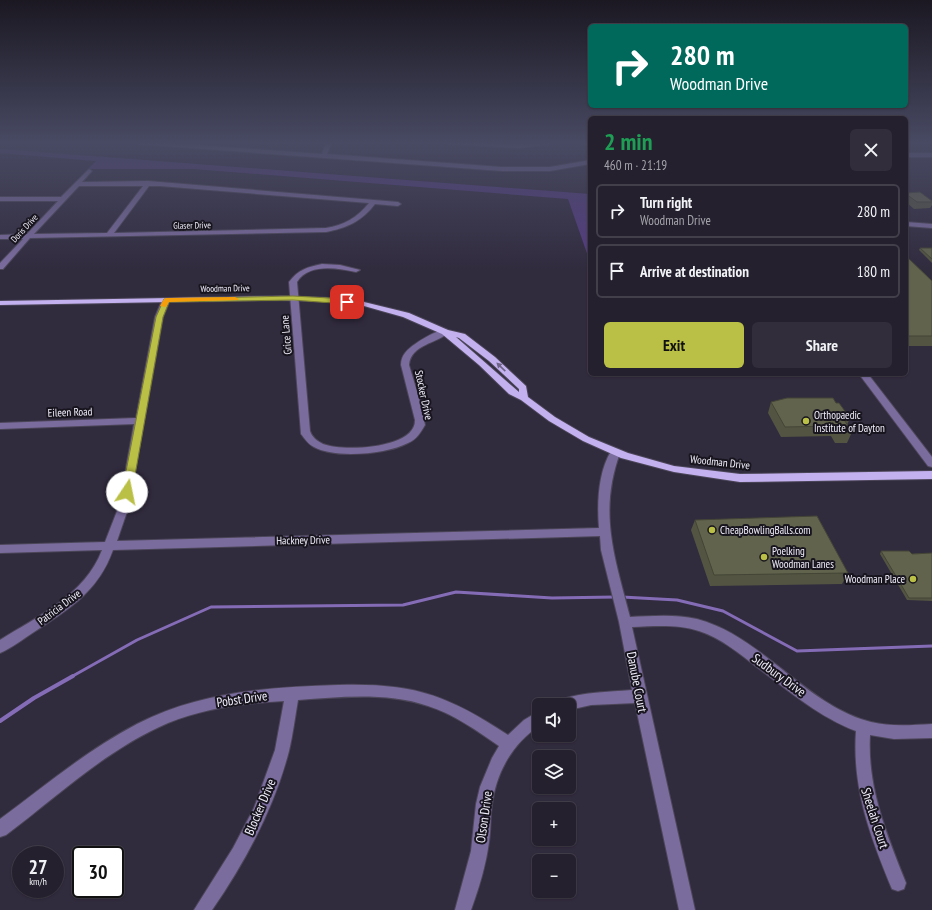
<!DOCTYPE html>
<html lang="en">
<head>
<meta charset="utf-8">
<style>
  :root { --surface:#25202e; --page:#312d3a; --text:#f1f3f6; --muted:#a3a3aa; --line:#423e4a; --accent:#bac045 }
  body { margin:0; font-family:"PT Sans Narrow",sans-serif; background:var(--page); color:var(--text); height:100vh; display:flex; flex-direction:column; font-size:15px; white-space:nowrap }
  * { box-sizing:border-box; margin:0 }
  p { font-size:13px; color:var(--muted) }
  .icon { flex:none; width:22px; height:22px; fill:none; stroke:currentColor; stroke-width:2; stroke-linecap:round; stroke-linejoin:round }
  .map { position:relative; flex:1; overflow:hidden }
  .panel { position:absolute; left:588px; top:116px; width:320px; height:260px; display:flex; flex-direction:column; background:var(--surface); border-radius:6px; box-shadow:0 1px 3px #0004,0 0 0 1px var(--line) }
  .panel>* { flex:none }
  .guide { position:absolute; left:588px; top:24px; width:320px; height:84px; border-radius:6px; box-shadow:0 1px 3px #0004,0 0 0 1px var(--line); background:#00695c; color:#fff; overflow:hidden }
  .buttons { position:absolute; left:532px; top:698px; display:grid; gap:8px }
  .buttons a { display:grid; place-items:center; width:44px; height:44px; border-radius:6px; background:var(--surface); box-shadow:0 1px 3px #0004,0 0 0 1px var(--line); font-size:20px }
  .speed { position:absolute; left:12px; top:846px; display:flex; gap:8px; font-size:20px; font-weight:700; text-align:center }
  .speed>* { display:grid; place-content:center; width:52px; height:52px; border-radius:50%; background:var(--surface); box-shadow:0 1px 3px #0004,0 0 0 1px var(--line); line-height:1 }
  .speed small { font-size:10px; font-weight:400 }
  .speed .limit { border:2px solid #111; border-radius:6px; background:#fff; color:#111 }
  .pin { position:absolute; display:grid; place-items:center; width:34px; height:34px; color:#fff; margin:-17px; border-radius:8px; box-shadow:0 2px 6px #0006 }
  .me { position:absolute; width:44px; margin:-22px; rotate:11deg; stroke-linejoin:round; filter:drop-shadow(0 0 3px #0008) }
  .turn { display:flex; align-items:center; gap:14px; height:84px; padding:0 16px; font-size:18px }
  .turn .icon { width:52px; height:52px; stroke-width:2.5 }
  .turn b { display:block; font-size:28px; line-height:34px }
  .round { display:grid; place-items:center; flex:none; width:42px; height:42px; border-radius:6px; background:var(--page) }
  .overview { display:flex; align-items:center; justify-content:space-between; height:68px; padding:0 16px }
  h1 { font-size:24px; font-weight:700; line-height:30px; color:#1e9e55 }
  .primary-button { display:flex; gap:8px; margin-top:auto; padding:8px 16px }
  .primary-button a { flex:1; height:46px; border-radius:6px; background:var(--accent); color:#111; font-size:16px; font-weight:700; line-height:46px; text-align:center }
  .primary-button a+a { background:var(--page); color:var(--text) }
  ul { padding:0; list-style:none }
  li { display:flex; align-items:center; gap:12px; height:54px; margin:0 8px 6px; padding:0 8px; border:2px solid var(--line); border-radius:6px }
  li div { flex:1 }
  li b { display:block; font-size:15px }
  li em { font-style:normal }
  .map>svg:first-child { display:block }
</style>
</head>
<body>
<div class="map">
<svg width="932" height="910" viewBox="0 0 932 910">
  <rect width="100%" height="100%" fill="#312b3e"/>
  <polygon fill="#543b80" points="0,149 590,194 590,262 568,199 194,169 88,169 96,161 0,153"/>
  <g fill="none" stroke-linecap="round" stroke-linejoin="round">
    <g stroke="#856cb7" stroke-width="3">
      <polyline points="622,597 677,600 723,611 797,651 932,646"/>
      <polyline points="71,677 137,640 211,607 403,605 456,592 552,598 615,597"/>
    </g>
    <polyline stroke="#856cb7" stroke-width="4" points="0,721 34,698 73,676"/>
    <defs>
      <g id="minor">
        <polygon points="134,142 158,142 322,154 326,142 332,142 327,154 502,167 550,167 590,160 590,164 550,171 502,171 137,144"/>
        <polygon points="446,142 519,144 567,142 519,148 449,144"/>
        <polygon points="581,142 590,143 590,147 582,143"/>
        <rect x="906" y="153" width="26" height="4"/>
        <path d="M89,169L92,171L82,182L148,181L398,202L401,204L398,206L375,204C362,221 347,228 326,232L30,238L3,269H0V263L23,239H0V235L27,234L58,201H0V197H61ZM79,186H143L107,233L34,234ZM149,186H160L369,203C357,218 344,225 326,228L114,233Z"/>
        <polygon points="906,222 932,224 932,228 906,226"/>
        <path d="M322,264L340,265L360,270L356,272C337,268 309,263 297,282L310,431C312,437 317,441 323,444C342,452 416,449 415,420L401,365C401,360 402,357 405,353C411,345 438,328 448,330L449,332C437,344 411,344 409,365L421,405L425,425C420,433 417,439 408,443C387,454 336,459 314,447C308,444 305,439 301,434L289,282C298,270 307,267 322,264Z"/>
        <path d="M163,298H166L170,300L163,317L129,506L117,541L599,528C597,503 598,473 611,451H619L620,453C598,513 615,558 630,617C652,616 675,614 697,619C762,636 805,705 871,722C891,727 912,725 932,724V738L894,739L870,735C867,788 887,835 906,883L904,889L898,891L892,889C870,836 852,788 856,731C819,717 789,691 758,668C740,654 721,638 699,631C678,624 654,626 632,627L695,910H679L635,703L591,705L569,710V705H558L560,700C583,692 608,692 632,690L619,622L601,550L600,536L113,550C98,592 69,609 34,632C23,639 12,648 0,653V640C38,616 85,595 102,550L0,553V545L105,542L119,506L134,424L0,429V423L136,418L155,317Z"/>
        <polygon points="859,374 868,374 932,457 932,467 928,466"/>
        <path d="M338,685C412,683 446,694 508,735L524,720L539,711V726C512,744 496,773 492,805C490,817 491,830 489,842C486,865 479,888 471,910H455L471,851L476,804L480,787L492,758L499,746C477,731 454,714 428,706C387,692 340,697 298,700C295,717 293,734 289,751C274,808 246,861 212,910H194L233,848L254,808L275,750L284,701C245,703 205,708 168,723C107,749 58,796 6,835L0,837V819C45,786 87,750 137,724C199,692 270,687 338,685Z"/>
      </g>
      <path id="major" d="M281,296L332,298L364,302L409,313L448,330L465,334L495,357L526,386L528,397L555,417L589,437L628,453L674,466L740,474L932,471V479L740,482L674,472L621,458L583,441L549,421L521,400L509,394L479,365L442,334L403,317L364,306L332,302L281,300L0,305V301ZM456,337L459,338L489,361L519,389V392Z"/>
    </defs>
    <use href="#minor" stroke="#4c4659" stroke-width="2"/>
    <use href="#major" stroke="#4c4659" stroke-width="2"/>
    <use href="#minor" fill="#7b6c9e" fill-rule="evenodd"/>
    <use href="#major" fill="#c3b1ef" fill-rule="evenodd"/>
  </g>
  <g fill="#535542">
    <polygon points="906,193 932,201 932,205 930,208 914,209 906,202"/>
    <polygon points="920,248 932,248 932,263 919,250"/>
    <polygon points="906,256 932,281 932,346 906,346"/>
    <polygon points="771,402 836,403 850,418 847,425 852,432 847,443 835,443 831,436 781,437 768,413"/>
    <polygon points="695,520 848,573 842,584 710,586 691,530"/>
    <polygon points="881,551 912,554 932,553 932,601 907,600 880,554"/>
  </g>
  <g fill="#61634d" stroke="#444536">
    <polygon points="920,192 932,201 932,202 917,202 906,194 906,193"/>
    <polygon points="920,248 932,248 932,259"/>
    <polygon points="906,256 932,281 932,336 906,336"/>
    <polygon points="787,398 833,398 836,403 839,403 850,418 843,418 852,432 840,432 836,426 785,427 771,402"/>
    <polygon points="817,516 848,573 714,575 695,520"/>
    <polygon points="881,551 909,551 912,554 932,553 932,598 909,598"/>
  </g>
  <defs><path id="oneway-solid" d="M-6-.8H1V-3.2L6.5 0L1 3.2V.8H-6Z"/></defs>
  <use fill="#6e6386" href="#oneway-solid" transform="translate(501 367) rotate(-136)"/>
  <linearGradient id="sky" x2="0" y2="1"><stop stop-color="#1b1822"/><stop offset="0.53" stop-color="#484a63"/><stop offset="1" stop-color="#484a63" stop-opacity="0"/></linearGradient>
  <rect width="932" height="269" fill="url(#sky)"/>
  <polygon fill="#bac045" stroke="#797d2d" points="293,296 347,299 350,302 347,304 293,300 169,302 163,317 132,492 127,495 124,494 122,492 156,317 164,299"/>
  <polygon fill="#f59e0b" points="235,297 239,299 238,300 169,302 166,307 160,306 164,299 166,298"/>
  <g fill="#bac045" stroke="#18151e" stroke-width="1.5">
    <circle cx="806" cy="421" r="4"/>
    <circle cx="712" cy="530" r="4"/>
    <circle cx="764" cy="557" r="4"/>
    <circle cx="913" cy="579" r="4"/>
  </g>
  <g text-anchor="middle" dominant-baseline="central" stroke-width="4" stroke-linejoin="round" paint-order="stroke">
    <g font-size="9" fill="#f2effc" stroke="#18151e">
      <text transform="translate(192 225) rotate(-1)">Glaser Drive</text>
      <text transform="translate(24 228) rotate(-47)">Doris Drive</text>
      <text transform="translate(225 288) rotate(-1)">Woodman Drive</text>
    </g>
    <g font-size="11" fill="#f2effc" stroke="#18151e">
      <text transform="translate(286 335) rotate(-95)">Grice Lane</text>
      <text transform="translate(424 395) rotate(78)">Stocker Drive</text>
      <text transform="translate(70 412) rotate(-2)">Eileen Road</text>
      <text transform="translate(720 462) rotate(6)">Woodman Drive</text>
      <text transform="translate(303 540) rotate(-1)">Hackney Drive</text>
      <text transform="translate(59 607) rotate(-37)">Patricia Drive</text>
    </g>
    <g font-size="11" fill="#f2effc" stroke="#18151e" text-anchor="start">
      <text x="814" y="415">Orthopaedic<tspan x="814" dy="13">Institute of Dayton</tspan></text>
      <text x="720" y="530">CheapBowlingBalls.com</text>
      <text x="772" y="551">Poelking<tspan x="772" dy="13">Woodman Lanes</tspan></text>
      <text x="905" y="579" text-anchor="end">Woodman Place</text>
    </g>
    <g font-size="13" fill="#f2effc" stroke="#18151e">
      <text transform="translate(779 675) rotate(36)">Sudbury Drive</text>
      <text transform="translate(637 682) rotate(79)">Danube Court</text>
      <text transform="translate(242 699) rotate(-8)">Pobst Drive</text>
      <text transform="translate(260 807) rotate(-67)">Blocker Drive</text>
      <text transform="translate(484 817) rotate(-82)">Olson Drive</text>
      <text transform="translate(875 818) rotate(72)">Sheelah Court</text>
    </g>
  </g>
</svg>
<div class="buttons">
<a><svg class="icon" aria-label="sound" viewBox="0 0 24 24"><path d="M4 9h4l5-4v14l-5-4H4zM17 9q2 3 0 6"/></svg></a>
<a><svg class="icon" aria-label="layers" viewBox="0 0 24 24"><path d="M12 4l9 5-9 5-9-5zM3 14l9 5 9-5"/></svg></a>
<a>+</a>
<a>−</a>
</div>
<div class="speed"><div>27<small>km/h</small></div><div class="limit">30</div></div>
<div class="pin" style="left:347px;top:302px;background:#d93025"><svg class="icon" aria-label="arrive" viewBox="0 0 24 24"><path d="M6 21V4h12l-3 4 3 4H6"/></svg></div>
<svg class="me" style="left:127px;top:492px" viewBox="-20 -20 40 40"><circle r="19" fill="#fff"/><path d="M0-13L10 11 0 6-10 11z" fill="#bac045"/></svg>
<div class="guide">
<div class="turn"><svg class="icon" aria-label="right" viewBox="0 0 24 24"><path d="M7 20v-9h11M14 6l5 5-5 5"/></svg><div><b>280 m</b>Woodman Drive</div></div>
</div>
<section class="panel">
<div class="overview"><div><h1>2 min</h1><p>460 m · 21:19</p></div><a class="round"><svg class="icon" aria-label="close" viewBox="0 0 24 24"><path d="M6 6l12 12M18 6L6 18"/></svg></a></div>
<ul>
<li><svg class="icon" aria-label="right" viewBox="0 0 24 24"><path d="M7 20v-9h11M14 6l5 5-5 5"/></svg><div><b>Turn right</b><p>Woodman Drive</p></div><em>280 m</em></li>
<li><svg class="icon" aria-label="arrive" viewBox="0 0 24 24"><path d="M6 21V4h12l-3 4 3 4H6"/></svg><div><b>Arrive at destination</b></div><em>180 m</em></li>
</ul>
<div class="primary-button"><a>Exit</a><a>Share</a></div>
</section>
</div>
</body>
</html>
